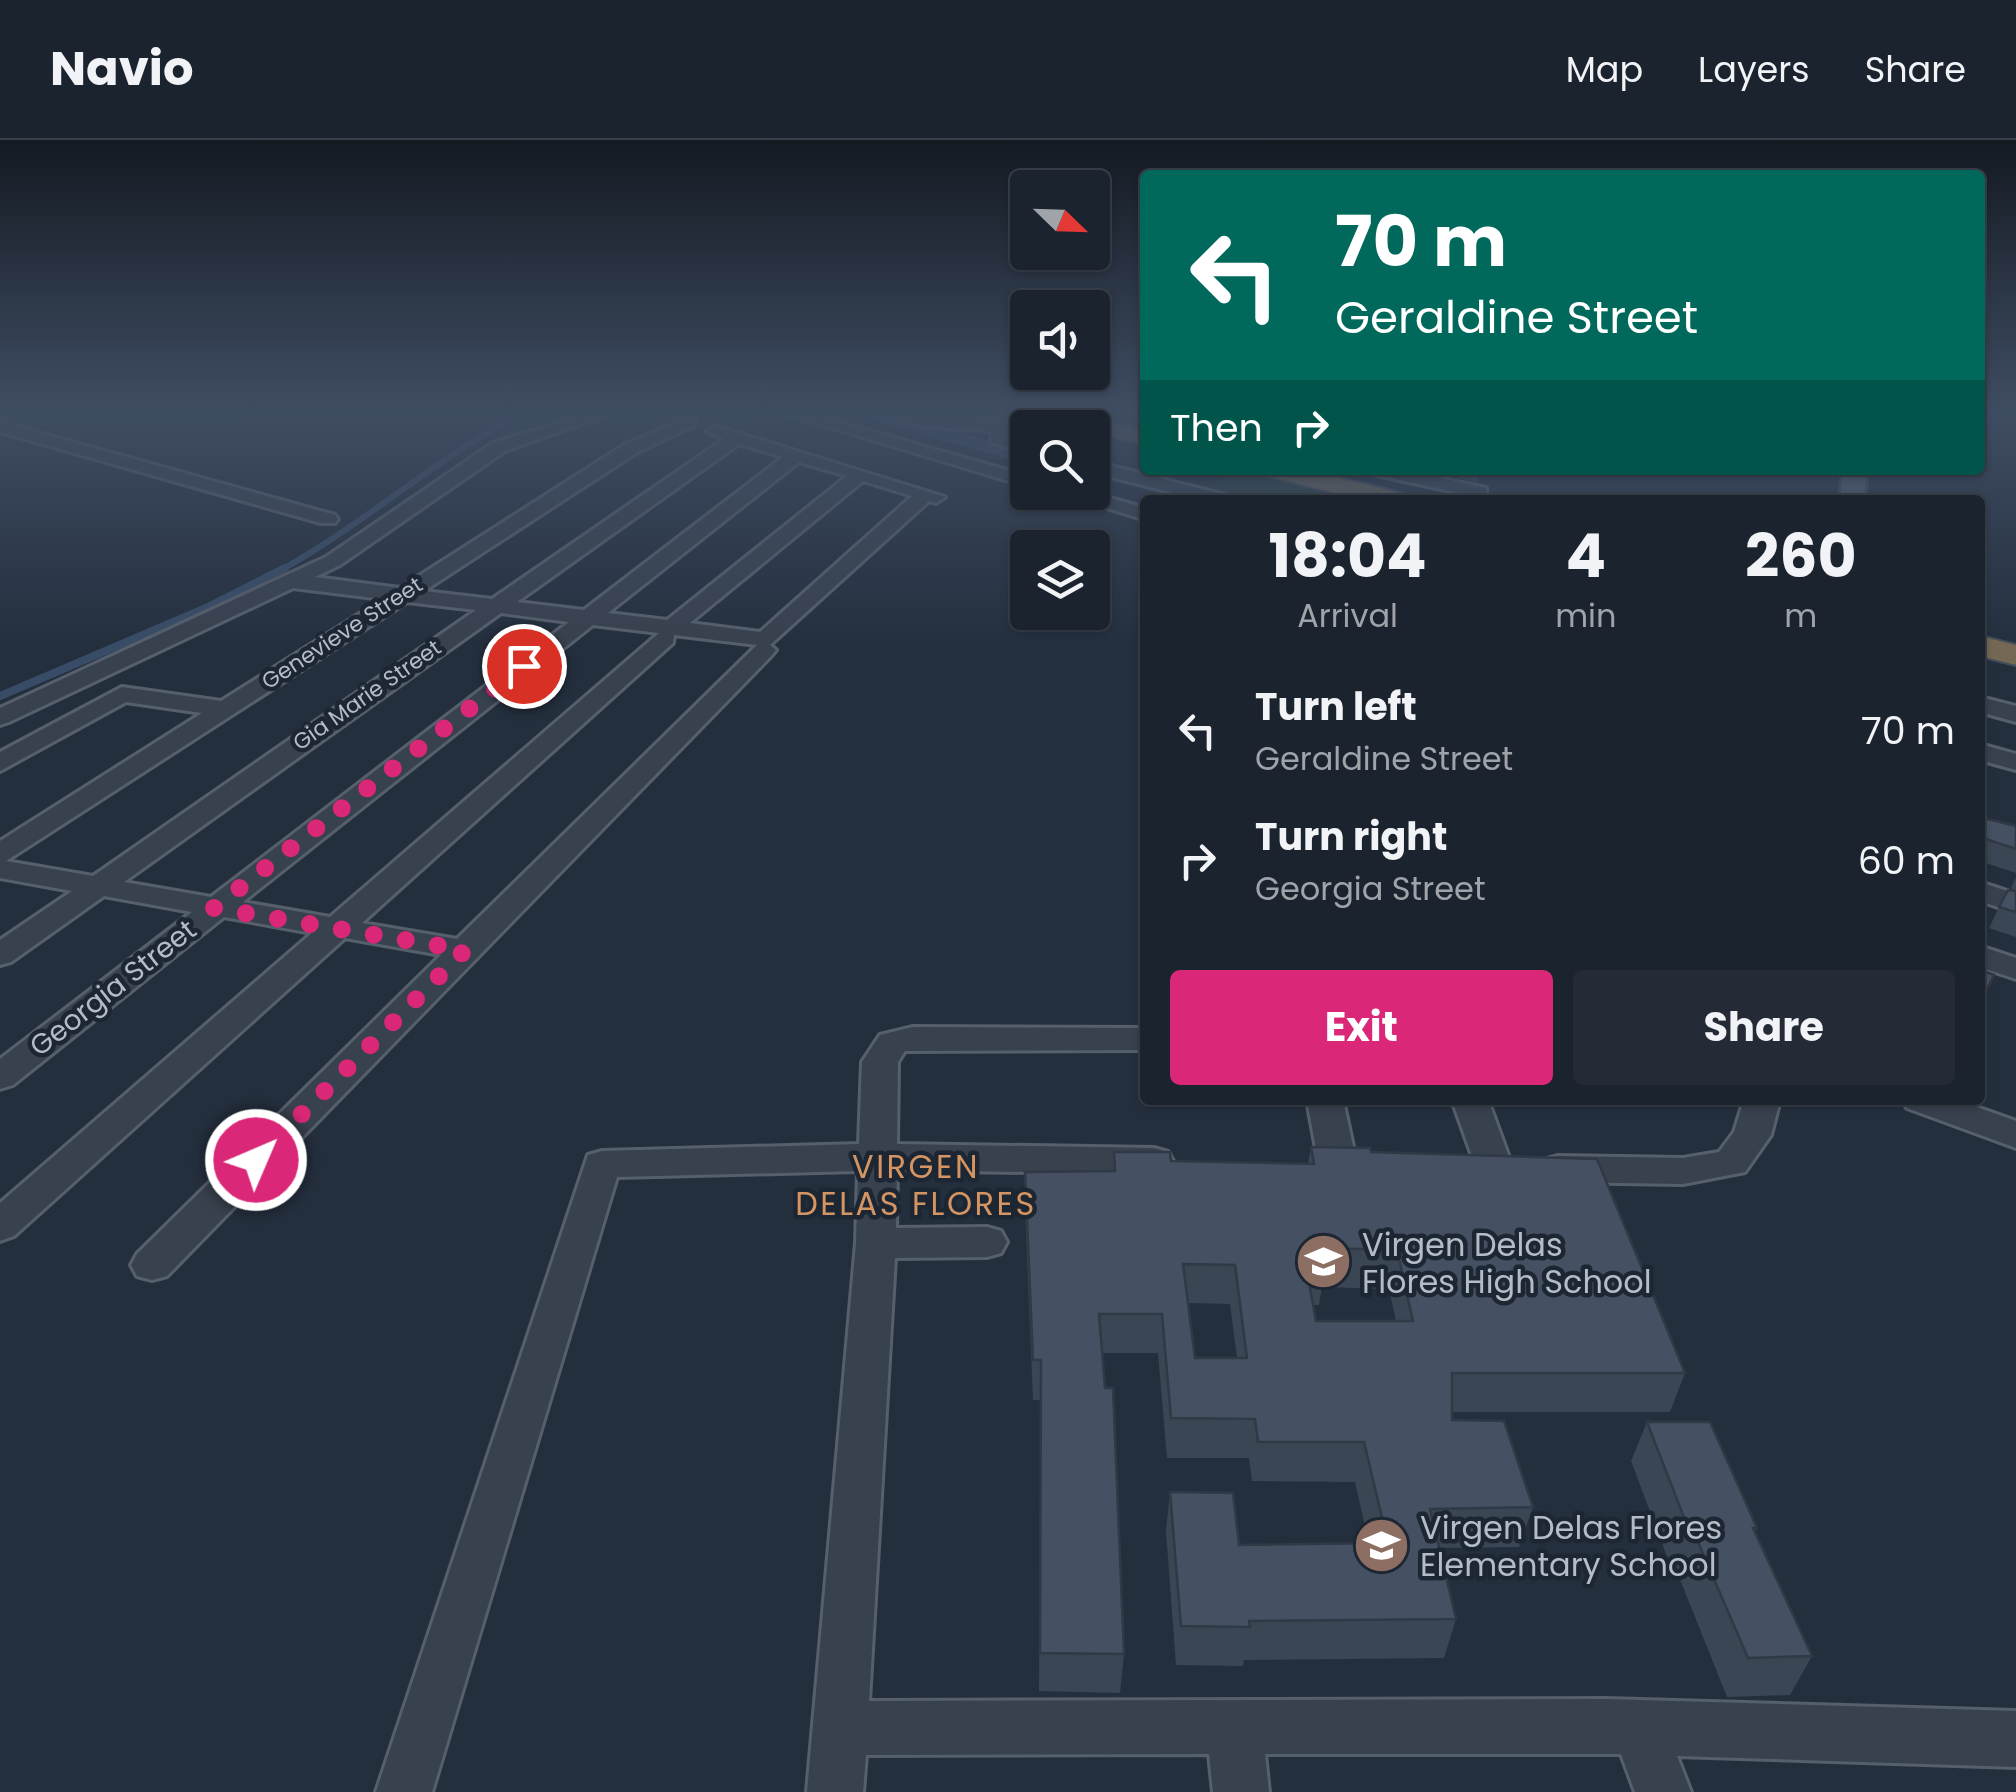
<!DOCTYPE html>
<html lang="en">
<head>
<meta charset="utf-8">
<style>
  :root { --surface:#1b232e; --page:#242b36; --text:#f1f3f6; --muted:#a0a4aa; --line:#39404a; --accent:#db2777 }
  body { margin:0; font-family:Poppins,sans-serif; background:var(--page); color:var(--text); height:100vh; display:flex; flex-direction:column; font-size:38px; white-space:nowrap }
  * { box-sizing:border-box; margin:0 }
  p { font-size:32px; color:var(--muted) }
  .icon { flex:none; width:55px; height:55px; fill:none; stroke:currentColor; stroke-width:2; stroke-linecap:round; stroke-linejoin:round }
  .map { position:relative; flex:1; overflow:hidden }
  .side { position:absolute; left:1140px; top:355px; width:845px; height:610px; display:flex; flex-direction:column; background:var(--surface); border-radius:10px; box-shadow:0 2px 8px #0004,0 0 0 2px var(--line) }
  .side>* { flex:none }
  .top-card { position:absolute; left:1140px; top:30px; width:845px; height:305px; border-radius:10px; box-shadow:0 2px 8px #0004,0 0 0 2px var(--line); background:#00695c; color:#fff; overflow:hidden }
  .needle { width:65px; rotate:113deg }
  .buttons { position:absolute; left:1010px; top:30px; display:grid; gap:20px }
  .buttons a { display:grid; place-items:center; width:100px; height:100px; border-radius:10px; background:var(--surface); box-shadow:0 2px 8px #0004,0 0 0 2px var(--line); font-size:50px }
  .pin { position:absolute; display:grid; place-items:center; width:85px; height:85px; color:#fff; margin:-42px; border:5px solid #fff; border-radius:50%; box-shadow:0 2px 10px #0007 }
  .me { position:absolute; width:110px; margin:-55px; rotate:45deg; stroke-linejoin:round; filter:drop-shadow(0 0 8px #0008) }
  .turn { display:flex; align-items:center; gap:35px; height:210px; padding:0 30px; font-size:45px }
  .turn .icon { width:130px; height:130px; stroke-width:2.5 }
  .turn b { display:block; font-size:70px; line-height:85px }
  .then { display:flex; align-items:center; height:95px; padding:0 30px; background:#0003; gap:20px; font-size:38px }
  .eta { display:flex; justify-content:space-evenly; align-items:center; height:170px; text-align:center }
  .eta b { font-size:60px; font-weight:700; line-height:70px }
  .primary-button { display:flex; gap:20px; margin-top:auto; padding:20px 30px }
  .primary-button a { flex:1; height:115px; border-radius:10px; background:var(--accent); color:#fff; font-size:40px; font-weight:700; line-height:115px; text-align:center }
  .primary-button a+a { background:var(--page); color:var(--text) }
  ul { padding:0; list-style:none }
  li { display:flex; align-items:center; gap:30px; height:130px; padding:0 30px }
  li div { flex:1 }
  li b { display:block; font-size:38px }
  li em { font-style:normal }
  header { display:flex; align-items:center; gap:60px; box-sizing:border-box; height:140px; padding:0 50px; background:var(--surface); border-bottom:2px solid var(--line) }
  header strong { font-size:48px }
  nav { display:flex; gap:55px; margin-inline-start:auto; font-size:35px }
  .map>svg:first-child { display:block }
</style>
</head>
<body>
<header>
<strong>Navio</strong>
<nav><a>Map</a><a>Layers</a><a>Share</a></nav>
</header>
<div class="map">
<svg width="2016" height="1652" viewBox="0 0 2016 1652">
  <rect width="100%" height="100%" fill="#242f3e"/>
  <g fill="#263c3f">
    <polygon points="532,273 593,273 487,306"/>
    <polygon points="1243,330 1357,360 1254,360 1204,347"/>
  </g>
  <path fill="#394c67" d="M847,273C908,273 969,296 1027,312V324Z"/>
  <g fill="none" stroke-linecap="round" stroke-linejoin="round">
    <g stroke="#394c67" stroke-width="6">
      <polyline points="951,296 1013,273"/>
      <path d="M281,430C365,383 437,318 522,273"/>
    </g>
    <polyline stroke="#394c67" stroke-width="8" points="0,556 206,468 285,428"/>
    <defs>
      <g id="minor">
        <path d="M590,273H613L505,311L340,425L315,437L400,448L624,305L689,277L695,279V285L636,313L424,451L492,459L724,299L707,291L715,286L945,357L936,363L929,361L770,505L776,510L772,515L167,1136L152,1140L137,1136L131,1125L137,1114L441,815L345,798L14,1096L0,1101V1063L312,793L224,777L13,945L0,949V919L192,772L104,756L11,822L0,825V800L72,751L0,738V701L202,573L126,562L0,631V612L122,547L221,561L383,459L293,448L9,582L0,585V568L326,417L493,303ZM739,304L783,317L584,470L517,462ZM799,322L847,336L667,480L608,473ZM863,341L912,356L760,492L690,483ZM407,462L476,470L93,736L6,721ZM501,473L569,482L211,757L124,742ZM593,485L659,493L330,777L243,762ZM674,495L757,505L457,799L362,783L673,503Z"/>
        <polygon points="783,273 807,273 1028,336 1028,347"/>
        <polygon points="879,273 979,278 1002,283 1052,273 1067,276 1009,292 1007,296 1028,303 1028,314 991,302 992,291 924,286"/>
        <polygon points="0,282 335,375 338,379 335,383 321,383 0,292"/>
        <polygon points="1092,321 1229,356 1231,360 1200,360 1092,332"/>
        <polygon points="1369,330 1403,330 1486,348 1487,360 1469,360 1469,355 1372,334"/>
        <polygon points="1057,352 1089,352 1145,368 1145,380"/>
        <polygon points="1980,557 2016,566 2016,582 1980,572"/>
        <polygon points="1980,604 2016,614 2016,630 1980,620"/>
        <polygon points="1980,742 2016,754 2016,773 1980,761"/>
        <polygon points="1980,806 2016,818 2016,839 1980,827"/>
        <polygon points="913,887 1145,888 1145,910 905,911 898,922 897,1004 1154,1008 1168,1012 1173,1021 1168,1030 1154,1034 897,1030 896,1088 987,1087 1001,1091 1007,1102 1001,1113 987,1117 895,1118 869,1561 1606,1559 2016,1571 2016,1627 1677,1616 1691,1652 1635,1652 1621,1614 1265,1614 1269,1652 1213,1652 1209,1614 866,1615 863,1652 807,1652 856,1103 858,1031 617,1037 432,1652 376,1652 588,1015 602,1011 859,1004 862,922 880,895"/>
        <polygon points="1307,960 1343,960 1357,1025 1352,1034 1338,1038 1324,1034 1319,1025"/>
        <polygon points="1452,960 1488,960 1514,1031 1509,1041 1495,1044 1481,1041"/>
        <polygon points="1744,960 1780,960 1771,995 1745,1032 1683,1044 1558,1042 1544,1038 1539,1029 1544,1020 1558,1016 1683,1018 1719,1012 1734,992"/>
        <polygon points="1902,960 1957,960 2016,981 2016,1008 1907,968"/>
      </g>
      <polygon id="major" points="1843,330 1867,330 1864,360 1840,360"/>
      <g id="highway">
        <polygon points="1034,273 1074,273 1145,290 1145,304 1092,292 1092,288 1038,278"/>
        <polygon points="1264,330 1308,330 1404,354 1408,360 1362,360 1268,336"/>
        <polygon points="1980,496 2016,505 2016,525 1980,516"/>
      </g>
    </defs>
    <use href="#minor" stroke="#565f6c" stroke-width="6"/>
    <use href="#major" stroke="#414a57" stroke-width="6"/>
    <use href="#highway" stroke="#434c59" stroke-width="4"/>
    <use href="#minor" fill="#38414e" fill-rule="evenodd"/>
    <use href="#major" fill="#56606e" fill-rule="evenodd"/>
    <use href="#highway" fill="#746855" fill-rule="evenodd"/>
  </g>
  <g fill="#3b4654" fill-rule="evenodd">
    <polygon points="1421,330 1480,330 1478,342"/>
    <polygon points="1980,671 1988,679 2016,686 2016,733 1980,721"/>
    <polygon points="2016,737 2016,797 1989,788 1999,767 2016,751 2011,748"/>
    <path d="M1311,1007L1371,1012L1685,1233L1670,1272H1452V1280L1533,1367L1519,1407L1440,1408L1456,1479L1444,1518L1244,1520L1243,1526L1176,1525L1166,1391L1170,1352L1239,1405L1369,1404L1355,1342L1252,1341L1249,1318H1167L1158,1213H1102L1124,1514L1120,1553L1039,1551L1041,1260H1033L1025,1071V1032L1113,1031L1114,1012L1171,1021L1308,1024ZM1322,1147L1389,1149L1396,1181H1316L1313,1165H1319ZM1188,1163L1230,1164L1237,1218H1195Z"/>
    <polygon points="1647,1282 1757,1388 1755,1392 1812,1516 1790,1555 1727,1557 1675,1427 1671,1427 1631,1321"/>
  </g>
  <g fill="#455162" stroke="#303945" stroke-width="2.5" fill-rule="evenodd">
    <polygon points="1980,671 1988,679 2016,686 2016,709 1980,697"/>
    <polygon points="2008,750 2016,751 2016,772 1999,767"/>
    <polygon points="1980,830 1994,835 1980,864"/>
    <path d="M1311,1007L1370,1008L1371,1012L1597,1019L1685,1233H1452V1280L1504,1281L1533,1367L1430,1369L1456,1479L1249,1481L1250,1487L1181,1486L1170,1352L1233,1353L1239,1405L1388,1403L1364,1302H1258L1255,1279L1171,1278L1162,1174H1099L1105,1248H1113L1124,1514L1040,1513L1041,1220H1033L1025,1032L1115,1031L1114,1012H1170L1171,1021L1314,1024ZM1322,1108L1397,1110L1413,1181H1316L1306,1126H1326ZM1183,1124L1235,1125L1247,1218H1195Z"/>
    <polygon points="1647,1282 1710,1282 1757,1388 1753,1388 1812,1516 1748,1518 1692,1388 1688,1388"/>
  </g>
  <linearGradient id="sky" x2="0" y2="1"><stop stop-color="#141a22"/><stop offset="0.54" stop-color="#3f4d63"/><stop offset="1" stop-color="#3f4d63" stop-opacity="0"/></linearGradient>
  <rect width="2016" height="504" fill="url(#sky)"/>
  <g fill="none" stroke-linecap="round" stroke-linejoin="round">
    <polyline stroke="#db2777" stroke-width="18" stroke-dasharray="0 32.4" points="256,1020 465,810 214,768 524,526"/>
  </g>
  <defs>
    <symbol id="school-disc" viewBox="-11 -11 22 22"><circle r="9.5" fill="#8d6e63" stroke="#1d2633"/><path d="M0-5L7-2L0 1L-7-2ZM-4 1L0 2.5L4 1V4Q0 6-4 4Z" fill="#fff"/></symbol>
  </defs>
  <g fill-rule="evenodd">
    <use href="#school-disc" x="1292" y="1090" width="63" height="63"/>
    <use href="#school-disc" x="1350" y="1374" width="63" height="63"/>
  </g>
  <g text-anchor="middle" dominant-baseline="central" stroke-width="9" stroke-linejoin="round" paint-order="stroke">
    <g font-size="22" fill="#b4bcc9" stroke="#1d2633">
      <text transform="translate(342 493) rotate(-33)">Genevieve Street</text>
      <text transform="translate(367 555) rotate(-35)">Gia Marie Street</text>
    </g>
    <g font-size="28" fill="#b4bcc9" stroke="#1d2633">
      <text transform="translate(113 848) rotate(-38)">Georgia Street</text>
    </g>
    <g font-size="32" letter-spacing="2.5" fill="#d59563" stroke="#1d2633">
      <text x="916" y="1026">VIRGEN<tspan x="916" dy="37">DELAS FLORES</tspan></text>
    </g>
    <g font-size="32" fill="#b4bcc9" stroke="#1d2633" text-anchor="start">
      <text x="1362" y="1104">Virgen Delas<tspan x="1362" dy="37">Flores High School</tspan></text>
      <text x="1420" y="1387">Virgen Delas Flores<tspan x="1420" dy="37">Elementary School</tspan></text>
    </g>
  </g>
</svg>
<div class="buttons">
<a><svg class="needle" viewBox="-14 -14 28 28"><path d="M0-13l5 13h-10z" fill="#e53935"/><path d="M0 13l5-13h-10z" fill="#a0a4aa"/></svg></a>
<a><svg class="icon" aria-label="sound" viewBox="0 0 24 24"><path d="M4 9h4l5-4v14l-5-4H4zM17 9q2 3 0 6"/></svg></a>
<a><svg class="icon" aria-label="search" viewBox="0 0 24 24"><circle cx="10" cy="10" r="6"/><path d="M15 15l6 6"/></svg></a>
<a><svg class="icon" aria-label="layers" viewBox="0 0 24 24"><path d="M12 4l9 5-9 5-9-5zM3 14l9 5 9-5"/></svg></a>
</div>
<div class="pin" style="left:524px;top:526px;background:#d93025"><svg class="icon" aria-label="arrive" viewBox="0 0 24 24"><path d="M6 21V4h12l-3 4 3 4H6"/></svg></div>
<svg class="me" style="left:256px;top:1020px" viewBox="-20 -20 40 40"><circle r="17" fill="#db2777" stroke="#fff" stroke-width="3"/><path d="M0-11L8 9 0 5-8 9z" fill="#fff"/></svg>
<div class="top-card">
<div class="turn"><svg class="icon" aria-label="left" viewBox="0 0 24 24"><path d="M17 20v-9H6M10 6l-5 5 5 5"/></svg><div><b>70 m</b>Geraldine Street</div></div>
<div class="then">Then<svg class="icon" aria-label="right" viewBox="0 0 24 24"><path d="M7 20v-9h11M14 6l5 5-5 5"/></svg></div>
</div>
<section class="side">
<div class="eta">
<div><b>18:04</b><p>Arrival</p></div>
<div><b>4</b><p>min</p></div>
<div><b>260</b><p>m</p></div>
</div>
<ul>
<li><svg class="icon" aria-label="left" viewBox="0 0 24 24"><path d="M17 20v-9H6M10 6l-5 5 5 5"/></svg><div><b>Turn left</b><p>Geraldine Street</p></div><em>70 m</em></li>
<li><svg class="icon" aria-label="right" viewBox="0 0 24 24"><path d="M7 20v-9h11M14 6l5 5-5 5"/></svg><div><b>Turn right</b><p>Georgia Street</p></div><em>60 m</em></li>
</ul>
<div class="primary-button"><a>Exit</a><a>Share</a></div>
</section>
</div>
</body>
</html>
